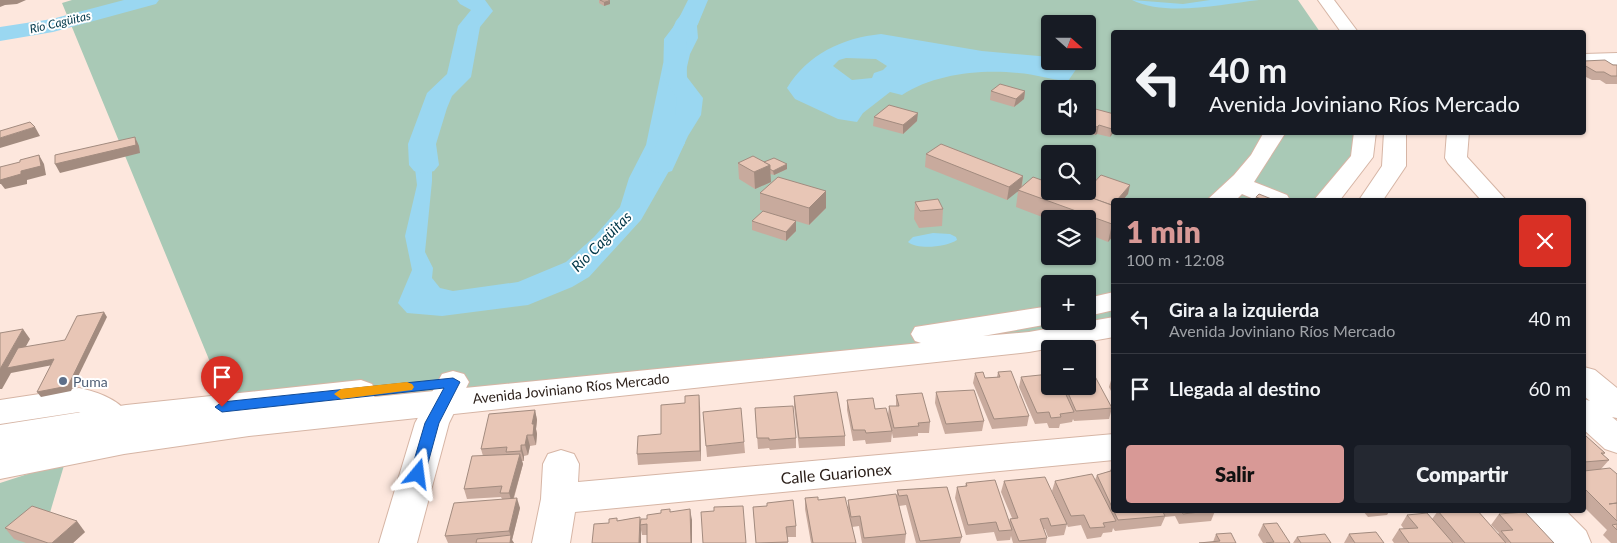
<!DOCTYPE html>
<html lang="es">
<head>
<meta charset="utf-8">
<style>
  :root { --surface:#171b24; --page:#242831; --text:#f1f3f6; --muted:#9ea1a6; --line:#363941; --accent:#d89996 }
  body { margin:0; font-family:Lato,sans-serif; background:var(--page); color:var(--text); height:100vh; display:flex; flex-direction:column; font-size:19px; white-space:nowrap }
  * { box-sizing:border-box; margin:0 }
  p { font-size:16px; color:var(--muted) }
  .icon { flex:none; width:28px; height:28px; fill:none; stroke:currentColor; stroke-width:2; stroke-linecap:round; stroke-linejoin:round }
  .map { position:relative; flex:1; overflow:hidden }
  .drawer { position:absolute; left:1111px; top:198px; width:475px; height:315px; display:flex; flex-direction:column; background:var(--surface); border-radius:5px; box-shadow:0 1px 4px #0004 }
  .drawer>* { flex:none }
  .banner { position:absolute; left:1111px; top:30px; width:475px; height:105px; border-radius:5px; box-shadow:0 1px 4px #0004; background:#171b24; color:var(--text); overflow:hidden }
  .needle { width:32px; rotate:111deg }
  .tools { position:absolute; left:1041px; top:15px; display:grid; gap:10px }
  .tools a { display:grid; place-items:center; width:55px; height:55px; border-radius:5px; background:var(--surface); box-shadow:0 1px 4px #0004; font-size:25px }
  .pin { position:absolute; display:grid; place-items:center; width:42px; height:42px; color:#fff; margin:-51px -21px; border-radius:50% 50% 50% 0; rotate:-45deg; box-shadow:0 0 5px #0007 }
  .pin .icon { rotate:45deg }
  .me { position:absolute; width:55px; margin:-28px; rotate:16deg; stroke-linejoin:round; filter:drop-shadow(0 0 4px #0008) }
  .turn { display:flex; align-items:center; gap:18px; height:105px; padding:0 15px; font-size:22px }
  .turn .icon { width:65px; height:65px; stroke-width:2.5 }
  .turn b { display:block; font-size:35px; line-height:42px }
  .round { display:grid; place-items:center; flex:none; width:52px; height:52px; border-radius:5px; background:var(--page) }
  .head { display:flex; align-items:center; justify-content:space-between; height:85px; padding:0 15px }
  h1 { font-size:30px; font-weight:800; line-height:38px; color:var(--accent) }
  .button { display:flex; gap:10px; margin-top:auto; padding:10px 15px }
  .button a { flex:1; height:58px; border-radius:5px; background:var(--accent); color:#111; font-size:20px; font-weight:800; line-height:58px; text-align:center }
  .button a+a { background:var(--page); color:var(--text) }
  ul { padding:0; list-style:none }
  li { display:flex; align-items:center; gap:15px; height:70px; padding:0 15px; border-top:1px solid var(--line) }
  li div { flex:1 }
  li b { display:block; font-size:19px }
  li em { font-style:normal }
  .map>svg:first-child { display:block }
</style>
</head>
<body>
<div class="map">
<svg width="1617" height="543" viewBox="0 0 1617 543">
  <rect width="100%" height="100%" fill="#fde7dd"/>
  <g fill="#a9c9b6" fill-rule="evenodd">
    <path d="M72,0H1298L1320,32H1114V132H1360L1356,154L1322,200H1114V319L1017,336L236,425L62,3ZM1050,24H1088V61H1050ZM1050,89H1088V126H1050ZM1050,154H1088V191H1050ZM1050,219H1088V256H1050ZM1050,284H1088V321H1050Z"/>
    <polygon points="65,462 41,543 0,543 0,483"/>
  </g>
  <g fill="#9ad7f1" fill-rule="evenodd">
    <polygon points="693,0 707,0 697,26 698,38 690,54 679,101 679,113 685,126 685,143 641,220 589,277 572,287 528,305 442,316 407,313 398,303 412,270 405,236 417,185 413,152 415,142 428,118 436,117 432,126 432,181 425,252 433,268 432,278 440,288 453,291 518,282 566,262 594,237 620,207 629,178 646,145 663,64 673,46 669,36 676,21"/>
    <path d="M1132,0L1183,4L1210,0H1259C1222,4 1167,17 1132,0Z"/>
    <path d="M881,34L982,51L1050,57V61L1072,62L1077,68L1068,81C1051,80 1035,74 1018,73C980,69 934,74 902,95L890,92L863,113L857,122L838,119L795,99L787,88C808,54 842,38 881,34ZM846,58L876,59L887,66L883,70L874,73L872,78L852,80L833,66L839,60Z"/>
    <path d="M933,233L950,234L956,237L957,240C946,247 918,250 908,242L913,237Z"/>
  </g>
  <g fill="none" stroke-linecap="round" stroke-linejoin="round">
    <g fill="#9ad7f1" fill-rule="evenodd">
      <polygon points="124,0 159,0 156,4 53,32 0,41 0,27 52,19"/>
      <polygon points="457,0 485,0 493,11 480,27 471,77 452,96 447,108 436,144 439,165 434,171 424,174 414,171 409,165 408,144 427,93 447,74 458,26 471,10 460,4"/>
      <polygon points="688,0 708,0 698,24 686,40 687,77 703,98 701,115 688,136 672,171 662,174 652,171 647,165 660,136 675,115 677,98 663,77 664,39 677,22"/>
    </g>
    <defs>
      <g id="minor">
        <polygon points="1617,53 1617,65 1584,66 1584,54"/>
        <polygon points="1264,132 1286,132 1254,182 1287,195 1290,200 1256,200 1242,194 1236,200 1207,200 1234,175 1251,155"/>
        <polygon points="1447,132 1469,132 1467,157 1506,200 1481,200 1448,163 1445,158"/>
        <polygon points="453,371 464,374 469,382 449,423 417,543 379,543 415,423 442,374"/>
        <path d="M79,388C99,392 122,401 132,419L127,428C105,434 97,422 79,412L0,424V400Z"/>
        <polygon points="1114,434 1114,460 575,512 570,543 532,543 541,499 543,464 548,454 561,450 574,454 579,464 578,482"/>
        <polygon points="1523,510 1565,510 1586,531 1591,543 1548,543 1529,521"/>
      </g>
      <g id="major">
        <polygon points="1318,0 1334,0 1358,32 1341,32"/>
        <polygon points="1354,132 1376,132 1373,157 1340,200 1314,200 1351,156"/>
        <polygon points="1384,132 1406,132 1406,166 1383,200 1359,200 1382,166"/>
        <polygon points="1114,292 1114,310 1088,316 1088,298"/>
        <polygon points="1050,306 1050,321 1060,322 983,336 1029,332 1114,317 1114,337 1029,352 249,436 124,454 0,479 0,451 14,448 0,451 0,425 126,405 361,380 372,384 377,392 374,397 921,343 915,341 911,334 915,327"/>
        <polygon points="1584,367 1595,370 1617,388 1617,418 1612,417 1617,421 1617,453 1605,449 1584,430 1584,399 1590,401 1584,396"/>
      </g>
    </defs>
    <use href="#minor" stroke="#d6b5a5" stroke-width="2"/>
    <use href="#major" stroke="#d6b5a5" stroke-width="2"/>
    <use href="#minor" fill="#fff" fill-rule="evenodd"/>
    <use href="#major" fill="#fff" fill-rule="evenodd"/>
  </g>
  <g fill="#c8aa9d">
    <polygon points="599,0 608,0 610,4 604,6 599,3"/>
    <polygon points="1584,61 1617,65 1617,84 1606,84 1600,80 1592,80 1584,76"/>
    <polygon points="991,91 1025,91 1024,99 1014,107 990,100"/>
    <polygon points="1088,107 1114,114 1114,132 1110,137 1097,134 1095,135 1070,126 1088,126"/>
    <polygon points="874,117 917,121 903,134 873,126"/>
    <polygon points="926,154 1023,176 1022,187 1083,195 1128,194 1114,200 1114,235 1108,242 1088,234 1088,219 1050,219 1050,220 1016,207 1018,191 1007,200 925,167"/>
    <polygon points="738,163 787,169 774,175 770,174 771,182 755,189 739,179"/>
    <polygon points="760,193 826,208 809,225 770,213 796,221 796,231 786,241 752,230 752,221 763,211 760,210"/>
    <polygon points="1256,197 1274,200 1254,200"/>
    <polygon points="915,202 943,209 942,226 919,228 914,219"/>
    <polygon points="998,372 1029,416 1027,426 992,429 973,383 975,373 985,378 997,377"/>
    <polygon points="1021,377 1050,386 1088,386 1112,408 1109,419 1074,421 1073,419 1072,422 1060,424 1059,428 1049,428 1047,423 1035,424 1019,387"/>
    <polygon points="1112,377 1114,377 1114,397 1109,387"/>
    <polygon points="936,392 984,421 982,431 945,434 935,403"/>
    <polygon points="896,395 930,422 929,433 918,433 918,436 893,438 892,433 891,442 866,444 865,440 853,441 847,410 847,400 875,409 888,415 889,406 896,406"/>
    <polygon points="794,396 845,436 845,446 799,448 794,406"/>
    <polygon points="685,403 700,406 701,461 638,465 637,454 661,434"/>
    <polygon points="755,408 796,438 796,448 770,450 769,448 758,449"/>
    <polygon points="535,410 537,420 536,429 537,434 536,445 530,446 528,455 524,456 524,461 522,461 523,464 514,498 520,508 512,540 514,543 448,543 445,536 502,499 501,497 467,499 464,489 483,456 481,449"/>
    <polygon points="1584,436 1605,453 1603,455 1609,460 1601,469 1617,474 1617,543 1611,543 1603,535 1607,530 1584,507"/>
    <polygon points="744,442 745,453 707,457 706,446"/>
    <polygon points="1112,466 1114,466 1114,510 1221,510 1215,511 1211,521 1179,524 1175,516 1165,517 1161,526 1115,531 1113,528 1112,532 1103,533 1101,537 1087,539 1081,525 1068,527 1052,491 1055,481 1095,480 1097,475 1110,471"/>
    <polygon points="1004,481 1067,524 1064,535 1048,537 1045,529 1044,529 1047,538 1046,543 1013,543 1011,536 1010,540 997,541 994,532 966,535 955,498 957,487 965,487 966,483 1009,522 1010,519 1012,518 1001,492"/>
    <polygon points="947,487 962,537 960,543 916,543 906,505 899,506 906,534 905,543 862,543 859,526 852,527 856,543 811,543 805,509 805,498 818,500 848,509 848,500 897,498 897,490"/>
    <polygon points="753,507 796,526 796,537 787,537 788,543 756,543"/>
    <polygon points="1363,510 1390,510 1387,515 1368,517 1363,511"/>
    <polygon points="1438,511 1498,534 1499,533 1491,525 1499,514 1554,543 1394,543 1392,540 1399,529 1404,529 1401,525 1407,515 1432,519"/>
    <polygon points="670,512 692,520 692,543 647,543 647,535 642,535 641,530 641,543 592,543 609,523 617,518 617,521 640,517 641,523 647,519 661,513"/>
    <polygon points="1263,524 1290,543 1263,543 1258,535"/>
    <polygon points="5,528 85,532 73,543 26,543 14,539"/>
    <polygon points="1216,534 1236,543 1213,542"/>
    <polygon points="1349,534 1384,543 1344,543"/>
    <polygon points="1297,537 1331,543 1293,543"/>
  </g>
  <g fill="#a28b7f">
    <polygon points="0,0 26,0 17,4 5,5 0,7"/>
    <polygon points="610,1 610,4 604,6 604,2"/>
    <polygon points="1025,91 1024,99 1014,107 1016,99"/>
    <polygon points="918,113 917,121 903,134 903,125"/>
    <polygon points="1099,125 1097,134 1095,135 1097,127"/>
    <polygon points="35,127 40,136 0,148 0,138"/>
    <polygon points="1114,127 1114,132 1110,137 1112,129"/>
    <polygon points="135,137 139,146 140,153 60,173 55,164"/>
    <polygon points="39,155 44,164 46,175 27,180 27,184 5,189 1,184 0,184 0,175 21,171"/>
    <polygon points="787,164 787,169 774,175 773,171"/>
    <polygon points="770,165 771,182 755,189 754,172"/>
    <polygon points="1023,176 1021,189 1007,200 1009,187"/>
    <polygon points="1130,185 1128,194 1123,200 1117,200"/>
    <polygon points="826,191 826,208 809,225 809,208"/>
    <polygon points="796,221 796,231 786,241 786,232"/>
    <polygon points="1114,223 1114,235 1108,242 1112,224"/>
    <polygon points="104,312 107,317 71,391 41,397 37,392"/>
    <polygon points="23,329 30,339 15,366 54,359 58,364 11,373 2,389 0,389 0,369"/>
    <polygon points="699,395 700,406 701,461 700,451"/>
    <polygon points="535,410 537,420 536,429 537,434 536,445 533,435 532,424"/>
    <polygon points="527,435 530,446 528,455 525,445"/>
    <polygon points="521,445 524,456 524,461 521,451"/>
    <polygon points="520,454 523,464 512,503 509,493"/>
    <polygon points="517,498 520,508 512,540 514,543 510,543 511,537 509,531"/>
    <polygon points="690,509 692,520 692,543 691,543"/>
    <polygon points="640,517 641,530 641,543 639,543"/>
    <polygon points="77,521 85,532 73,543 52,543"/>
  </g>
  <g fill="#e8c6b6" stroke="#a28b7f">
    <polygon points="600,0 608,0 610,1 604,2"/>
    <polygon points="1605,60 1613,65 1617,65 1617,76 1611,76 1604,72 1596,72 1584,65 1584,61"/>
    <polygon points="1000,84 1025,91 1016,99 991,91"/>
    <polygon points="889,105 918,113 903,125 874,117"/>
    <polygon points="1088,107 1114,114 1114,127 1112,129 1099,125 1097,127 1088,123"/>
    <polygon points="30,122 35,127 0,138 0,131"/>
    <polygon points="135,137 136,145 55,164 55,155"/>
    <polygon points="941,144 1023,176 1009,187 926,154"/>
    <polygon points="39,155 41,166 21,171 21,174 0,180 0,167 20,162 20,160"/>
    <polygon points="753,156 770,165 754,172 738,163"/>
    <polygon points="774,158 787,164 773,171 770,169 770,165 764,162"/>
    <polygon points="1101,175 1130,185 1117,200 1114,200 1114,203 1112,205 1083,195 1086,191 1088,191 1088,189"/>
    <polygon points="778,177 826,191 809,208 760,193"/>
    <polygon points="1033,177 1050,183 1050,191 1073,191 1114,206 1114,223 1112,224 1018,190"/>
    <polygon points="1259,194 1274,200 1264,200 1256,197"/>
    <polygon points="938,199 943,209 920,211 915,202"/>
    <polygon points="763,211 796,221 786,232 752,221"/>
    <polygon points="104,312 68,386 37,392 54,359 7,368 18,348 65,340 77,316"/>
    <polygon points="23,329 0,369 0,333"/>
    <polygon points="1088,369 1091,369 1112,408 1076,411 1065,386 1088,386"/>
    <polygon points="1011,371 1029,416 994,419 975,373 983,372 985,378 1000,377 998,372"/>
    <polygon points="1050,374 1050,386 1062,386 1074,412 1060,414 1061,417 1051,418 1049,412 1037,413 1021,377"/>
    <polygon points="974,390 984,421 946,424 936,392"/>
    <polygon points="837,392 845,436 799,438 794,396"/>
    <polygon points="922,393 930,422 918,423 919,426 894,428 889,406 899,406 896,395"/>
    <polygon points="699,395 700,451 637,454 638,436 661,434 661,405 685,403 685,396"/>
    <polygon points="873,398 875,409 886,408 892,431 866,433 865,430 853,430 847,400"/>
    <polygon points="793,406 796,438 769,440 769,438 757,438 755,408"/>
    <polygon points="741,408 744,442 706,446 703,412"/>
    <polygon points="535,410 532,424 534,424 533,435 527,435 525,445 521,445 521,451 506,452 507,447 481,449 489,414"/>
    <polygon points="1584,436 1586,436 1605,453 1601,453 1609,460 1584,462"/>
    <polygon points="520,454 509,493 500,493 502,486 464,489 472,456"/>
    <polygon points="1112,466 1114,466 1114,510 1162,510 1165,516 1118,520 1097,475 1114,470"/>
    <polygon points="1610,468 1617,474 1617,503 1609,504 1617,503 1617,521 1584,488 1584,471"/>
    <polygon points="1092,474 1116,521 1103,523 1105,527 1090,528 1084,515 1071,516 1055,481"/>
    <polygon points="1045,477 1067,524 1051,526 1048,518 1040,519 1047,538 1019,541 1010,519 1018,518 1004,481"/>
    <polygon points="995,480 1012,530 999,531 996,522 968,525 957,487 967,486 966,483"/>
    <polygon points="947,487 962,537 920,541 907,495 899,496 897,490"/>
    <polygon points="896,494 906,534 864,538 860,516 851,517 848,500"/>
    <polygon points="818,497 818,500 845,497 856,543 813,543 805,498"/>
    <polygon points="517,498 509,531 445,536 454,503"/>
    <polygon points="793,500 796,526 786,527 788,542 756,543 753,507 767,506 767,503"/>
    <polygon points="32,506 77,521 52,543 48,543 5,528"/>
    <polygon points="743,506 746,543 703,543 701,512 714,511 714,507"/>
    <polygon points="670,509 670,512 690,509 691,543 647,543 647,524 640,525 641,519 647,519 647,515 661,513 661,510"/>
    <polygon points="1181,510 1216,510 1183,514"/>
    <polygon points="1450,510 1477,510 1506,543 1465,543 1438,511"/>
    <polygon points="1525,512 1554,543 1511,543 1501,531 1513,530 1499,514"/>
    <polygon points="1427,513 1453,543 1409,543 1399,529 1418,528 1407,515"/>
    <polygon points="640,517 639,543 592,543 594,524 609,523 609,519 617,518 617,521"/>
    <polygon points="1277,523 1290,543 1266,543 1274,542 1263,524"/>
    <polygon points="1617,524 1617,530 1612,525"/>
    <polygon points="1376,532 1384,543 1355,543 1349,534"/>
    <polygon points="1231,533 1236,543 1199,543 1220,541 1216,534"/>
    <polygon points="1325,534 1331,543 1301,543 1297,537"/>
    <polygon points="511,535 510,543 476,543 477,539"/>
  </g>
  <polygon fill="#1a73e8" stroke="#114b97" points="453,378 460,382 439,423 425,474 423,479 412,479 410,474 425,423 444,388 222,412 215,407 222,402"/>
  <polygon fill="#f59e0b" points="407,382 412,384 414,387 412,390 341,399 334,394 341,389"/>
  <circle fill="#5c6f8a" stroke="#fff" stroke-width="2" cx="63" cy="381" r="5"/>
  <g text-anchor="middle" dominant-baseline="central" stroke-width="4" stroke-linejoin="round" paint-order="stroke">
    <g font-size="12" font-style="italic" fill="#003648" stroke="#fff">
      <text transform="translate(60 22) rotate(-13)">Río Cagüitas</text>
    </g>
    <g font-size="14" fill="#4e5e75" stroke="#fff" text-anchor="start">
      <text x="73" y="381">Puma</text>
    </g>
    <g font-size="14" fill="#2a1e18" stroke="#fff">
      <text transform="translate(571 388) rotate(-6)">Avenida Joviniano Ríos Mercado</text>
    </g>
    <g font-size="15" font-style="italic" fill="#003648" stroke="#fff">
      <text transform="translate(601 241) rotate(-45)">Río Cagüitas</text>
    </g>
    <g font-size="16" fill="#2a1e18" stroke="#fff">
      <text transform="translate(836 473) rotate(-5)">Calle Guarionex</text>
    </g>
  </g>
</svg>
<div class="tools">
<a><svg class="needle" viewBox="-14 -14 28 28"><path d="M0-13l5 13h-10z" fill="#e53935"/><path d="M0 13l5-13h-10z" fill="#9ea1a6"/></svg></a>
<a><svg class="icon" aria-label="sound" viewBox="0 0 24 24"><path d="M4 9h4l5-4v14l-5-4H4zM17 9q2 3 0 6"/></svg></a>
<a><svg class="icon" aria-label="search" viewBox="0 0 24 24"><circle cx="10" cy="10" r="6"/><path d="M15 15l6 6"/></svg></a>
<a><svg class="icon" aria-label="layers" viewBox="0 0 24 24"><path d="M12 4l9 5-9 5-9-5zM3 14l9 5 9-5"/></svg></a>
<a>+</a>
<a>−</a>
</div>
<div class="pin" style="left:222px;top:407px;background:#d93025"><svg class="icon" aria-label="arrive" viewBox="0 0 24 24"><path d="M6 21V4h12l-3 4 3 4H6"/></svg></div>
<svg class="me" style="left:418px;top:474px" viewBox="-20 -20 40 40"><path d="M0-17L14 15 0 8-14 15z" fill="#1a73e8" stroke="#fff" stroke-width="4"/></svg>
<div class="banner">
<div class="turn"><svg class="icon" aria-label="left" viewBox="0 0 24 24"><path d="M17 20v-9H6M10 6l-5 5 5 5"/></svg><div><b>40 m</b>Avenida Joviniano Ríos Mercado</div></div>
</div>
<section class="drawer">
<div class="head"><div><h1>1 min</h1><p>100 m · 12:08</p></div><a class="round" style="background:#d93025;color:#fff"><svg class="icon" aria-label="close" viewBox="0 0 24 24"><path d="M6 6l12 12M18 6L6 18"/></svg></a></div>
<ul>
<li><svg class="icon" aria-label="left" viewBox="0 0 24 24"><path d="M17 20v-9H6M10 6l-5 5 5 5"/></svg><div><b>Gira a la izquierda</b><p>Avenida Joviniano Ríos Mercado</p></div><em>40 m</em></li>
<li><svg class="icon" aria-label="arrive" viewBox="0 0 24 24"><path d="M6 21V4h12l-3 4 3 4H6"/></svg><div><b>Llegada al destino</b></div><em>60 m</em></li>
</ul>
<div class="button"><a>Salir</a><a>Compartir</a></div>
</section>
</div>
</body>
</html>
